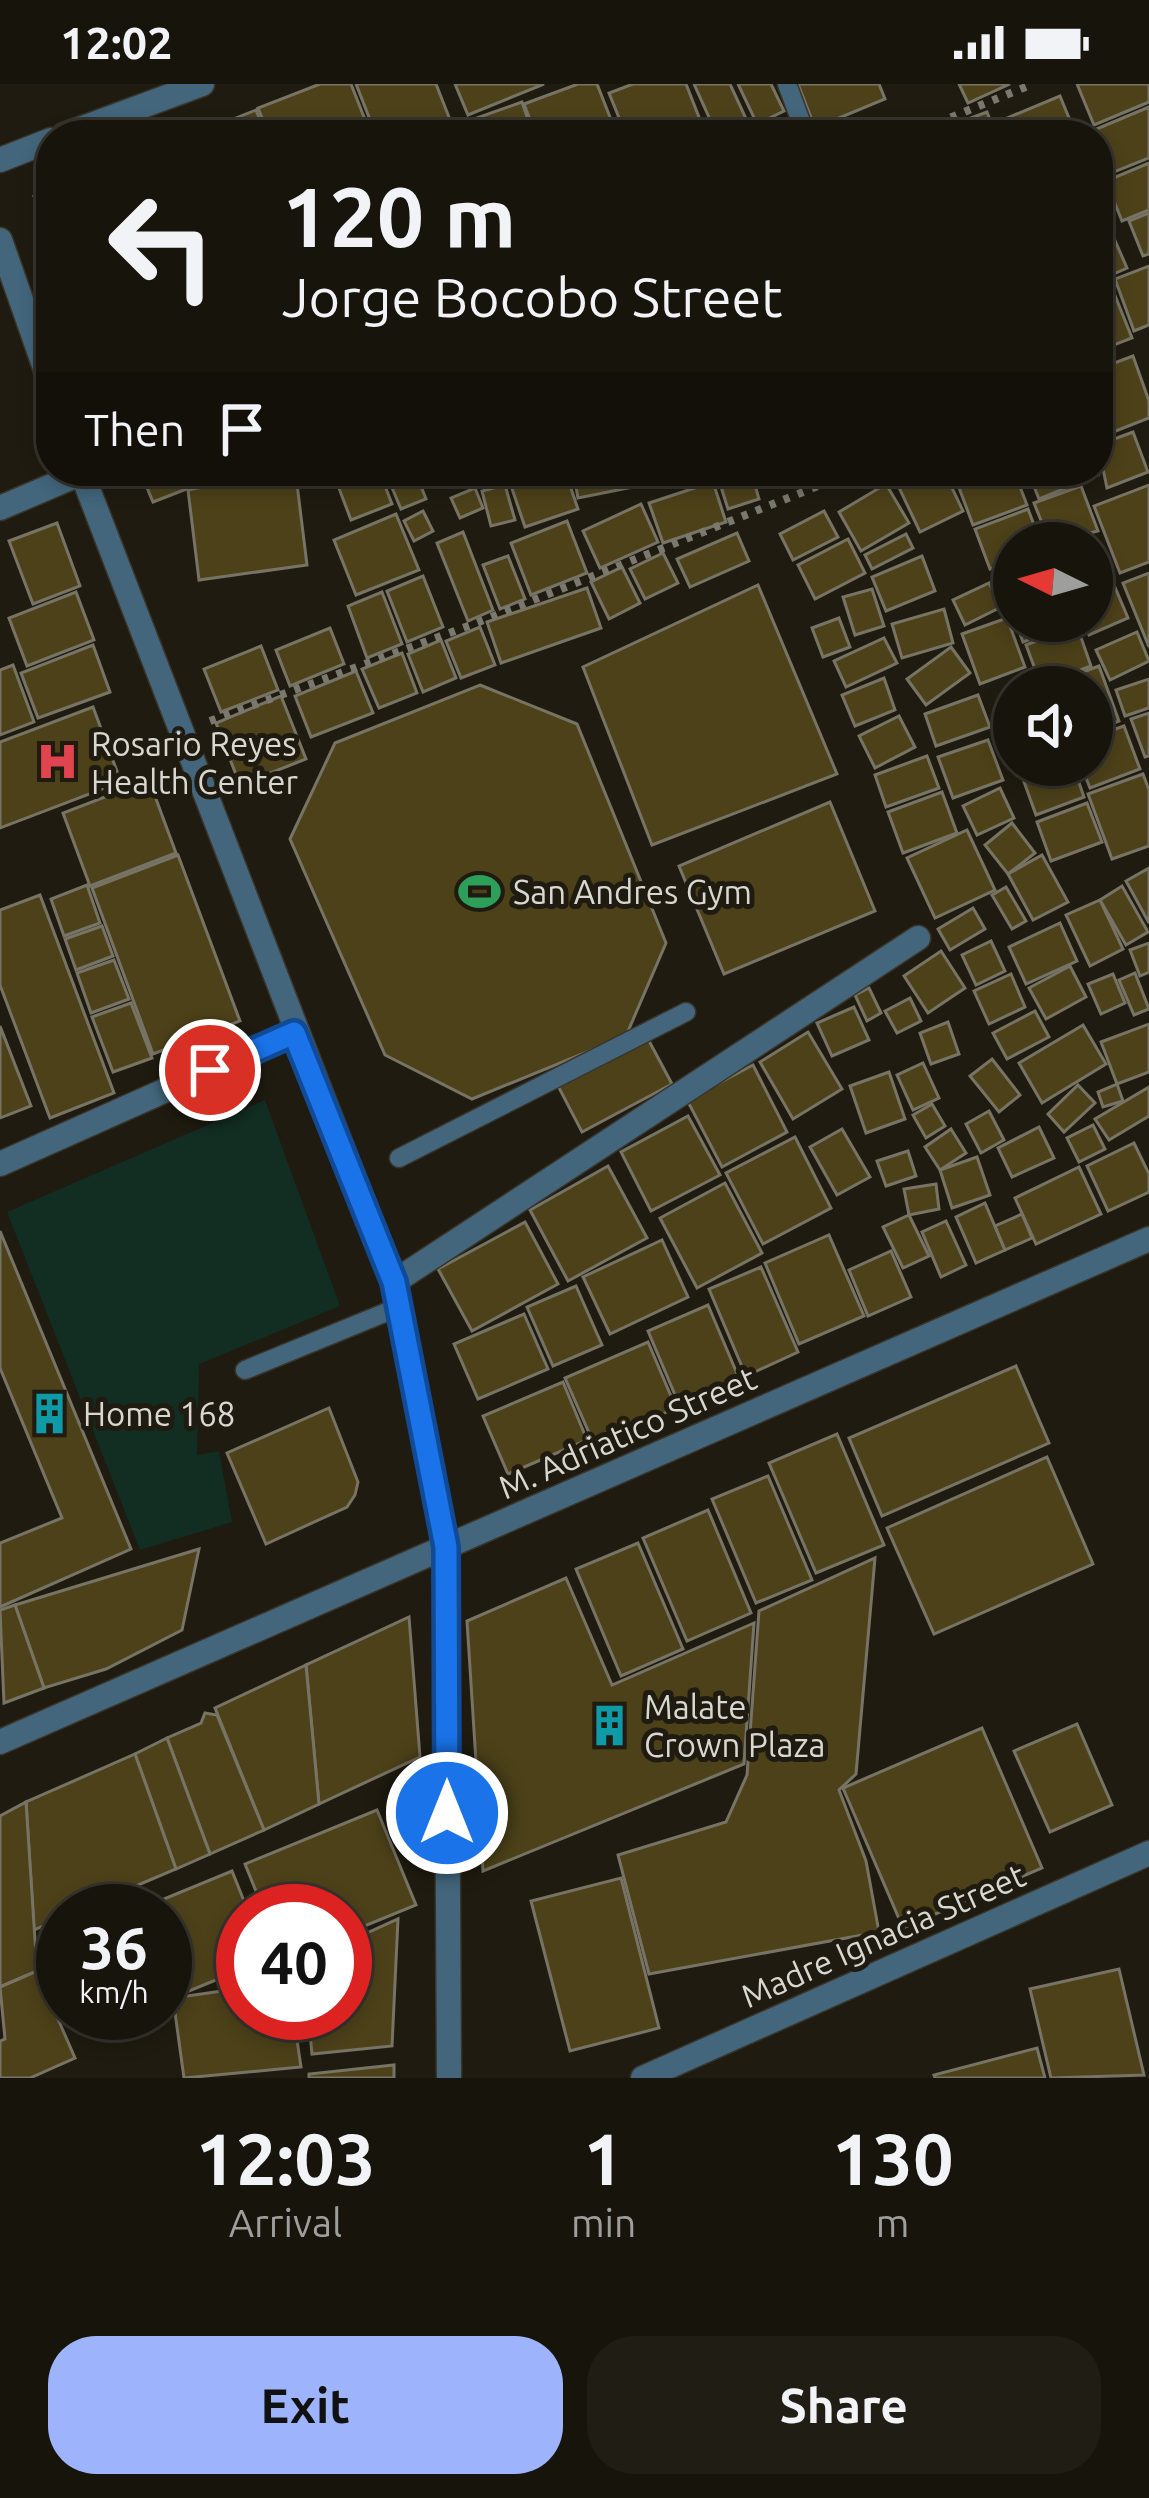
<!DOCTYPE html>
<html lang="en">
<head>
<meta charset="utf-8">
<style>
  :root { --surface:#17140c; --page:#201d15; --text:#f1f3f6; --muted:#9e9e9d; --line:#36332d; --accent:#9db4fd }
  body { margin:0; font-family:Ubuntu,sans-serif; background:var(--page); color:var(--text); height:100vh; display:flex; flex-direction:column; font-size:45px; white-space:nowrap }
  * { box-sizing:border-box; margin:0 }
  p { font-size:39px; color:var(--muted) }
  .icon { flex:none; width:66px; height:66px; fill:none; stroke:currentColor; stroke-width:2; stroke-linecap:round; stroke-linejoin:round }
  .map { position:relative; height:1994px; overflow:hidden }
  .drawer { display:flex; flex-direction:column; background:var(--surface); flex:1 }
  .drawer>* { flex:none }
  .top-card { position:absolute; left:36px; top:36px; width:1077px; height:366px; border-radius:48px; box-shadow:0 6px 18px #0003,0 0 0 3px var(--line); background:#17140c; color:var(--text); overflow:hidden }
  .needle { width:78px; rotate:275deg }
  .fabs { position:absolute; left:993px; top:438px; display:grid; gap:24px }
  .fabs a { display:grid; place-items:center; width:120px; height:120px; border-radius:50%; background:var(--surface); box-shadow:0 6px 18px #0003,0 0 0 3px var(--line); font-size:60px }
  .speed { position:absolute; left:36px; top:1800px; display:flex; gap:24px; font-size:60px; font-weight:700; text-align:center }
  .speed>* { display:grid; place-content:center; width:156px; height:156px; border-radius:50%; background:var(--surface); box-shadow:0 6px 18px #0003,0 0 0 3px var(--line); line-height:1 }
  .speed small { font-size:30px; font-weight:400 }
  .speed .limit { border:18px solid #d22; background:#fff; color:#111 }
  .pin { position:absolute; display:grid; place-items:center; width:102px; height:102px; color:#fff; margin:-51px; border:6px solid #fff; border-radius:50%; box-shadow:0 3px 12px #0007 }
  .me { position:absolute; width:132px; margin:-66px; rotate:0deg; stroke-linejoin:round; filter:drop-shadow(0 0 9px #0008) }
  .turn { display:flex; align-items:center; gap:42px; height:252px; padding:0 48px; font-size:54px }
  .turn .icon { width:156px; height:156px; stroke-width:2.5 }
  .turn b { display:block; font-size:84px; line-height:102px }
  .then { display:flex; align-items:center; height:114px; padding:0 48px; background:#0003; gap:24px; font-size:45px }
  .eta { display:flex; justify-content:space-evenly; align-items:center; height:204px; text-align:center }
  .eta b { font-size:72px; font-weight:600; line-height:84px }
  .button { display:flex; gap:24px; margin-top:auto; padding:24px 48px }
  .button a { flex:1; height:138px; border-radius:48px; background:var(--accent); color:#111; font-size:48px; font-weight:600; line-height:138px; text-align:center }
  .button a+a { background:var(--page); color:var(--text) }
  .status { display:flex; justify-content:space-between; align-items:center; height:84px; padding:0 60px; background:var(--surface); direction:ltr }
  .status svg { height:33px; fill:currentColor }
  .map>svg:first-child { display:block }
</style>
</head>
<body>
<div class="status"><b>12:02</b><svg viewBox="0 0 49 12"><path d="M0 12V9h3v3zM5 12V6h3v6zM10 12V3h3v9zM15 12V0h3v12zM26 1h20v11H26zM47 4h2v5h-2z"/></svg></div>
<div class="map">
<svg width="1149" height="1994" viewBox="0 0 1149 1994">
  <rect width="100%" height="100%" fill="#1f1b10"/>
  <polygon fill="#122d22" points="265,1016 340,1222 199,1280 197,1371 219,1367 232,1438 140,1466 7,1128"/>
  <g fill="#4c4119" stroke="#777465" stroke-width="3">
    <polygon points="320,0 351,0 371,51 269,51 258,24"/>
    <polygon points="356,0 436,0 456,51 376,51"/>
    <polygon points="455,0 544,0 468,31"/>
    <polygon points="578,0 597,0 617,51 536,51 524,20"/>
    <polygon points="633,0 686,0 706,51 626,51 609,9"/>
    <polygon points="694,0 730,0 748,39 717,51"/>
    <polygon points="738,0 771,0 784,27 757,40"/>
    <polygon points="798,0 879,0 885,15 815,44"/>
    <polygon points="959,0 1010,0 968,19"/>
    <polygon points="1077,0 1149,0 1149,18 1094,41"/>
    <polygon points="1060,12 1076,51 1014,51 1007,34"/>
    <polygon points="522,18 533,51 464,51 460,40"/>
    <polygon points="1149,23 1149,74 1104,92 1098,51 1087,49"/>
    <polygon points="256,26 266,51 193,51"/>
    <polygon points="987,28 996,51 938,51 936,47"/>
    <polygon points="1149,79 1149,126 1122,137 1106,97"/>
    <polygon points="51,105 51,154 34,112"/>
    <polygon points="1149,129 1149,170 1143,172 1129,137"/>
    <polygon points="1107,138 1127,184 1098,197 1098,141"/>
    <polygon points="1149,182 1149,241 1134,247 1115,195"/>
    <polygon points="1110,199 1132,254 1098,267 1098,204"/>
    <polygon points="1133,272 1149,317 1149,334 1098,354 1098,285"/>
    <polygon points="1133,348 1148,388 1107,404 1098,361"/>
    <polygon points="140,387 233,387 153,418"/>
    <polygon points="279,387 296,392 307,481 199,496 188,406"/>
    <polygon points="345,387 379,387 392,420 351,436 334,391"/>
    <polygon points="385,387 415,387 426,415 401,425"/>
    <polygon points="506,387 565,387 578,425 525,443"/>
    <polygon points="573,387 651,387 653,399 578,414"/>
    <polygon points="716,387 751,387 759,415 728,425"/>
    <polygon points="907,387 944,387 963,427 920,448 894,393"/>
    <polygon points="994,387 1014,387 1027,421 973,441 958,401"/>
    <polygon points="1028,387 1096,387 1098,391 1039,415"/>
    <polygon points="713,398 726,438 663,459 649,419"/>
    <polygon points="886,400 909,439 861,467 839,428"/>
    <polygon points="505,401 515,436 491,442 482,407"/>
    <polygon points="1149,401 1149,478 1120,489 1094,422"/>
    <polygon points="1081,402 1098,447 1050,459 1034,419"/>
    <polygon points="475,404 483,424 460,434 451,414"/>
    <polygon points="641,420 658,458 600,484 583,447"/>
    <polygon points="1028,425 1041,459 1014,459 1014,476 990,485 975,445"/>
    <polygon points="423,427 433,447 414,457 404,437"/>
    <polygon points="824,427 838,453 793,476 780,450"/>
    <polygon points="396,430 419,486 356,511 334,456"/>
    <polygon points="567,437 587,489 531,511 511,459"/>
    <polygon points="57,439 80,502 33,520 9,457"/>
    <polygon points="463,448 493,526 468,537 437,459"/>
    <polygon points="737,449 749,477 690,503 677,475"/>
    <polygon points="906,450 913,464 872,485 865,471"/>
    <polygon points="848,455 865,489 815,515 798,481"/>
    <polygon points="663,469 678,499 645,515 630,485"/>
    <polygon points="508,472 525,515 500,525 483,481"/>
    <polygon points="922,472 935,507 886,527 872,493"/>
    <polygon points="1014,480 1014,520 1007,523 994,488"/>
    <polygon points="622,483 640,519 609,535 591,498"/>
    <polygon points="1109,489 1128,534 1089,551 1083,537 1092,537 1092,496"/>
    <polygon points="1149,489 1149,563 1123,499"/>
    <polygon points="423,492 443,543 407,558 387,507"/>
    <polygon points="989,499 1001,523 965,541 953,516"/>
    <polygon points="758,501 837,690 652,761 583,583"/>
    <polygon points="587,504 601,544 501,579 487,538"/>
    <polygon points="872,505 884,542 855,551 843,513"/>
    <polygon points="76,508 94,556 27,582 9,534"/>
    <polygon points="382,508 402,560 367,574 348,522"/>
    <polygon points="944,525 953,559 902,574 892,540"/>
    <polygon points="839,534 850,563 823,573 812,544"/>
    <polygon points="1007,534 1025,583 980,600 962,550"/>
    <polygon points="1015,537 1074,537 1075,539 1023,558"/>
    <polygon points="1077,542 1091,582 1041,601 1026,561"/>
    <polygon points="480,543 495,581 461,594 446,557"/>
    <polygon points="330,544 344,580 290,602 276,566"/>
    <polygon points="1137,548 1149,577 1110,596 1096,566"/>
    <polygon points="884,554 897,579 846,603 834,577"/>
    <polygon points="441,556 456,594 423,608 408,570"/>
    <polygon points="93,561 110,608 38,634 21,589"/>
    <polygon points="261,562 278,606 221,628 204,585"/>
    <polygon points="951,563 970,589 926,621 907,595"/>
    <polygon points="402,569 417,609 379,624 362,585"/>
    <polygon points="13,581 34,638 0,651 0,586"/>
    <polygon points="1099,582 1119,637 1092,647 1092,603 1045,602"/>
    <polygon points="356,587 373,629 311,653 295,612"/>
    <polygon points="884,594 895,626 855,642 842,611"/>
    <polygon points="1149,595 1149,624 1125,632 1116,606"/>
    <polygon points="480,601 577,640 666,859 626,952 472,1015 385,971 290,755 335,659"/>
    <polygon points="978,611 990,643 936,662 925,630"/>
    <polygon points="281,612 306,675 240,701 216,639"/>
    <polygon points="93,623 121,698 0,744 0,658"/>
    <polygon points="1149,629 1149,672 1145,673 1131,635"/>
    <polygon points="899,632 915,663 875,684 859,652"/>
    <polygon points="1014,632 1014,674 1000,637"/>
    <polygon points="1124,642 1140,685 1090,704 1081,681 1092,681 1092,653"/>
    <polygon points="988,656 1003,696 953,714 938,673"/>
    <polygon points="927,672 939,704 886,723 875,691"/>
    <polygon points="1027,681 1073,681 1084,713 1036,731 1019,684"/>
    <polygon points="1143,690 1149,706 1149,762 1112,775 1088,710"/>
    <polygon points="149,696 176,769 90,802 63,729"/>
    <polygon points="1000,704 1014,734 977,751 963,722"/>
    <polygon points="942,708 957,749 903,769 888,728"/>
    <polygon points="830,718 875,827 724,890 679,782"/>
    <polygon points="1087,719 1102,758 1051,777 1037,738"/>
    <polygon points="1012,739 1035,769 1008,790 985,761"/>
    <polygon points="967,746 995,806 935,834 907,774"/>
    <polygon points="178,771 240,937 153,970 92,804"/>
    <polygon points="1042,771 1068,818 1033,836 1008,790"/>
    <polygon points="1149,784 1149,839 1126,797"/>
    <polygon points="87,801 100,839 64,852 51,815"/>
    <polygon points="1122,802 1148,848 1126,861 1100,816"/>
    <polygon points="1006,803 1026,837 1012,845 992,811"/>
    <polygon points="40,811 114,1009 50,1034 0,901 0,826"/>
    <polygon points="1100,816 1123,865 1090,882 1066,831"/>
    <polygon points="973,824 985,845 950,866 938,845"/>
    <polygon points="1060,839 1077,877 1026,900 1009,863"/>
    <polygon points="102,842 113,872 76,886 65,855"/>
    <polygon points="991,857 1005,887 976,901 962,871"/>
    <polygon points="1149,859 1149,888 1140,892 1130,866"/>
    <polygon points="941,867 965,904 928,929 904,892"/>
    <polygon points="114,876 129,915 91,929 77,889"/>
    <polygon points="1070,882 1086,913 1046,935 1029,904"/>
    <polygon points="1135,889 1149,925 1134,931 1119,896"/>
    <polygon points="1011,890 1025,923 989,940 974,907"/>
    <polygon points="1113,890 1125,919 1101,930 1088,900"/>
    <polygon points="869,904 881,929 867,937 855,911"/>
    <polygon points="910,914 921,937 897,949 885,927"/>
    <polygon points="131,919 152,974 113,988 92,933"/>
    <polygon points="854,923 869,956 832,972 817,939"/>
    <polygon points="1035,927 1049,953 1007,975 993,949"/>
    <polygon points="948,938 959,970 931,980 920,949"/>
    <polygon points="1149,940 1149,988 1117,1000 1101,958"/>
    <polygon points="1083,941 1106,980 1042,1019 1019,979"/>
    <polygon points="0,942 31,1022 0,1034"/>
    <polygon points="808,948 842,1005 793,1035 760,978"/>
    <polygon points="648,955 672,1000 582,1048 558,1002"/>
    <polygon points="992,975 1020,1011 999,1028 970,992"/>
    <polygon points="923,979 939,1014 913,1026 897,991"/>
    <polygon points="753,981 787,1048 722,1083 687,1016"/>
    <polygon points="889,988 905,1035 866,1049 850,1002"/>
    <polygon points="1117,1000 1123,1017 1103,1023 1098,1008"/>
    <polygon points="1078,1001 1095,1019 1064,1048 1048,1030"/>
    <polygon points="1149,1003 1149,1032 1109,1056 1095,1035"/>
    <polygon points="932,1020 945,1042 926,1054 913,1031"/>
    <polygon points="989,1027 1004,1056 981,1069 966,1040"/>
    <polygon points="688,1032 720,1091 651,1127 621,1068"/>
    <polygon points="1093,1041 1105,1065 1079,1078 1067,1054"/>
    <polygon points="1039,1043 1054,1074 1012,1093 998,1064"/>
    <polygon points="842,1045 870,1093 837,1111 810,1063"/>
    <polygon points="951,1045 966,1069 940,1086 925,1063"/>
    <polygon points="795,1053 831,1124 763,1160 726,1089"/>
    <polygon points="1134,1059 1149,1090 1149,1108 1108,1127 1087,1082"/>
    <polygon points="908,1067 916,1092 886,1102 877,1077"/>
    <polygon points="977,1073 990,1111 952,1124 940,1086"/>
    <polygon points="608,1082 647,1154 568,1197 530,1126"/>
    <polygon points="1079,1083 1101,1130 1036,1160 1015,1114"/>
    <polygon points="725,1099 762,1169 697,1204 660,1134"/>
    <polygon points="936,1100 939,1125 909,1131 904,1105"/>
    <polygon points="985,1119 1005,1166 976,1179 956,1133"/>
    <polygon points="1022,1130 1032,1154 1005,1166 995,1142"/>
    <polygon points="909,1131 929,1172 903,1184 883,1143"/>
    <polygon points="946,1137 966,1181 941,1193 922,1148"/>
    <polygon points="525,1138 558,1200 472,1247 438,1185"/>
    <polygon points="0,1147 131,1465 0,1523 0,1459 62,1434 0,1284"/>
    <polygon points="829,1151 864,1232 799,1260 765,1179"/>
    <polygon points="662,1156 688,1213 610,1250 583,1193"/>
    <polygon points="891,1167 911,1213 868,1232 849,1186"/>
    <polygon points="761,1183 798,1268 746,1292 709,1205"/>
    <polygon points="576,1202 602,1261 553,1282 527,1223"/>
    <polygon points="708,1221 741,1299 681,1325 648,1247"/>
    <polygon points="524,1230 548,1285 478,1315 454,1260"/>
    <polygon points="648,1258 676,1324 594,1360 565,1294"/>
    <polygon points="1016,1282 1049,1359 882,1432 849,1354"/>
    <polygon points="563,1298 587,1356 508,1390 483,1332"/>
    <polygon points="329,1324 358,1398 355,1411 347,1423 266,1460 227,1369"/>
    <polygon points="837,1350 884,1461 816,1489 769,1379"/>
    <polygon points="1047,1373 1093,1480 934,1550 887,1444"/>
    <polygon points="768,1392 812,1496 756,1519 712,1415"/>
    <polygon points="708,1426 751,1529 687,1557 643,1454"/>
    <polygon points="638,1459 683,1565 621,1592 576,1485"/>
    <polygon points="199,1465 182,1546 106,1585 44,1604 15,1521"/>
    <polygon points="875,1474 856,1690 839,1706 866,1777 879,1848 649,1890 618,1771 726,1738 747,1691 759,1527"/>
    <polygon points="566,1494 612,1601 754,1539 744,1680 483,1787 467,1537"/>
    <polygon points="15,1521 44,1604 4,1619 0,1526"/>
    <polygon points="409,1533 420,1673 319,1720 306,1581"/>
    <polygon points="306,1581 319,1720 264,1746 215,1624"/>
    <polygon points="205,1629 217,1631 264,1746 210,1770 167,1654 201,1639"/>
    <polygon points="1077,1640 1112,1721 1050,1748 1014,1667"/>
    <polygon points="982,1644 1042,1784 903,1844 843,1704"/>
    <polygon points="167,1654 210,1770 176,1785 135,1670"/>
    <polygon points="135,1670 176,1785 77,1827 63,1827 63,1833 34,1846 26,1718"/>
    <polygon points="26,1718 37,1887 0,1903 0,1732"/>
    <polygon points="377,1726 416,1821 345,1850 345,1827 264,1827 245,1780"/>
    <polygon points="232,1787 248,1827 243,1827 243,1885 189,1907 165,1846 165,1827 157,1827 154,1819"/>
    <polygon points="621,1794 659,1944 570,1967 531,1817"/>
    <polygon points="398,1835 392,1962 312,1970 308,1929 345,1929 345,1859"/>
    <polygon points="1119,1885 1144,1991 1051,1994 1030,1905"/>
    <polygon points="37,1887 75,1974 30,1994 0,1994 0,1957 5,1955 0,1903"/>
    <polygon points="243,1904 243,1929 293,1929 301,1983 184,1994 173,1914"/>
    <polygon points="85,1929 126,1929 91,1943"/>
    <polygon points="1037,1964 1045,1994 935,1994 934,1991"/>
    <polygon points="394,1981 394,1994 309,1994 309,1990"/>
  </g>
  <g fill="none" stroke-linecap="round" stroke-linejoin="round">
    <defs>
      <g id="service">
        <polyline points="787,0 806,51"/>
        <polyline points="399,1074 686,928"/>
        <polyline points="245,1286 399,1223"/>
      </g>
      <polyline id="pedestrian" points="394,1198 918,854"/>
      <g id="minor">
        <polyline points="64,51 202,0"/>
        <polyline points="0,76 51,56"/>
        <polyline points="0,424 82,389"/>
        <polyline points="643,1994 1149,1769"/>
      </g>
      <g id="tertiary">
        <polyline points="0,156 51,301"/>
        <polyline points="81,387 394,1198 446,1464 449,1994"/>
        <polyline points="0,1080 294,949"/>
        <polyline points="0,1658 1149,1155"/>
      </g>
    </defs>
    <use href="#service" stroke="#39352b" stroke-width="21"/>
    <use href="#pedestrian" stroke="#39352b" stroke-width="27"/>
    <use href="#minor" stroke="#39352b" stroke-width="27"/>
    <use href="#tertiary" stroke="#39352b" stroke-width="27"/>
    <g stroke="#7b786f" stroke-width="8" stroke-dasharray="6 9" stroke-linecap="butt">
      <polyline points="937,39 1033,0"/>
      <polyline points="210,637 471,541 843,392"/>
    </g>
    <use href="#service" stroke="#43667c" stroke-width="18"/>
    <use href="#pedestrian" stroke="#43667c" stroke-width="24"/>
    <use href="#minor" stroke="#43667c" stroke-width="24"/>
    <use href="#tertiary" stroke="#43667c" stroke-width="24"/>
  </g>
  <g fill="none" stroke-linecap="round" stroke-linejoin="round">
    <defs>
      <polyline id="route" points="210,986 294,949 394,1198 446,1463 447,1729"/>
    </defs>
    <use href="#route" stroke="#114b97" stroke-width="30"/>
    <use href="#route" stroke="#1a73e8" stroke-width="21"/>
  </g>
  <defs>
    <symbol id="hospital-bare" viewBox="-9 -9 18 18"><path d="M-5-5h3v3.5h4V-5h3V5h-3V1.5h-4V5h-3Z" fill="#e0444e" stroke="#1f1b10" stroke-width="2.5" paint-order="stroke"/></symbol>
    <symbol id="stadium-bare" viewBox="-9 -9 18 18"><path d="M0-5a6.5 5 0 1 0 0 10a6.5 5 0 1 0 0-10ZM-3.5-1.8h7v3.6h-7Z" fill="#2e9e5b" stroke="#1f1b10" stroke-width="2.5" paint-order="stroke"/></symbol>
    <symbol id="building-bare" viewBox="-9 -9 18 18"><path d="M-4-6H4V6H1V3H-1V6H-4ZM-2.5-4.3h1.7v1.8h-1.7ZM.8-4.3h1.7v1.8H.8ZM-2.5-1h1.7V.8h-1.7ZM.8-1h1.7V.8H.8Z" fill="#0f9aa8" stroke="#1f1b10" stroke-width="2.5" paint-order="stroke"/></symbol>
  </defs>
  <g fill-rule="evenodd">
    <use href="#hospital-bare" x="28" y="648" width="59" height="59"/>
    <use href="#stadium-bare" x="450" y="778" width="59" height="59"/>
    <use href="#building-bare" x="20" y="1300" width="59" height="59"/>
    <use href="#building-bare" x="580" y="1612" width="59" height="59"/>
  </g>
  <g text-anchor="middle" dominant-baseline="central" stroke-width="10" stroke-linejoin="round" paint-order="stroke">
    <g font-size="33" fill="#d9d7cf" stroke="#1f1b10" text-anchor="start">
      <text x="91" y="659">Rosario Reyes<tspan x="91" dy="38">Health Center</tspan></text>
      <text x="513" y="807">San Andres Gym</text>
      <text x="83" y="1329">Home 168</text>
      <text x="644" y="1622">Malate<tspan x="644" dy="38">Crown Plaza</tspan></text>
    </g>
    <g font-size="33" fill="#d9d7cf" stroke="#1f1b10">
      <text transform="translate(627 1348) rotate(-24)">M. Adriatico Street</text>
      <text transform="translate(883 1851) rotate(-24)">Madre Ignacia Street</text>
    </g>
  </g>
</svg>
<div class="fabs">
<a><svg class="needle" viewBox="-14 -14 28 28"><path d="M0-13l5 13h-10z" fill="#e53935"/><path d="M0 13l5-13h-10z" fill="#9e9e9d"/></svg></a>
<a><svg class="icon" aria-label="sound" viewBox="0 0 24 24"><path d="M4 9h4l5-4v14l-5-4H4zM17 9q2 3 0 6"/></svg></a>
</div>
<div class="speed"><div>36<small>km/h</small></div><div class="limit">40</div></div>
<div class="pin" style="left:210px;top:986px;background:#d93025"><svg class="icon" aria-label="arrive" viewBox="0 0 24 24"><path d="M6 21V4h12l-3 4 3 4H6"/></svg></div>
<svg class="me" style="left:447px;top:1729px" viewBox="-20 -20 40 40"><circle r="17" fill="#1a73e8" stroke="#fff" stroke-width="3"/><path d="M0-11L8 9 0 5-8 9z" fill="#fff"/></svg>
<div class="top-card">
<div class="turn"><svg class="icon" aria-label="left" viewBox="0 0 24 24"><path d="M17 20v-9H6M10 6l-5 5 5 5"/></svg><div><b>120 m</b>Jorge Bocobo Street</div></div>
<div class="then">Then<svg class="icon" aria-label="arrive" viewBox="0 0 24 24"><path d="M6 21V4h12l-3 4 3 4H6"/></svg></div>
</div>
</div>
<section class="drawer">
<div class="eta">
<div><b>12:03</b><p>Arrival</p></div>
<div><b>1</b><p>min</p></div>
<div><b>130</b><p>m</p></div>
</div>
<div class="button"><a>Exit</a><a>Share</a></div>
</section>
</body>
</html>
